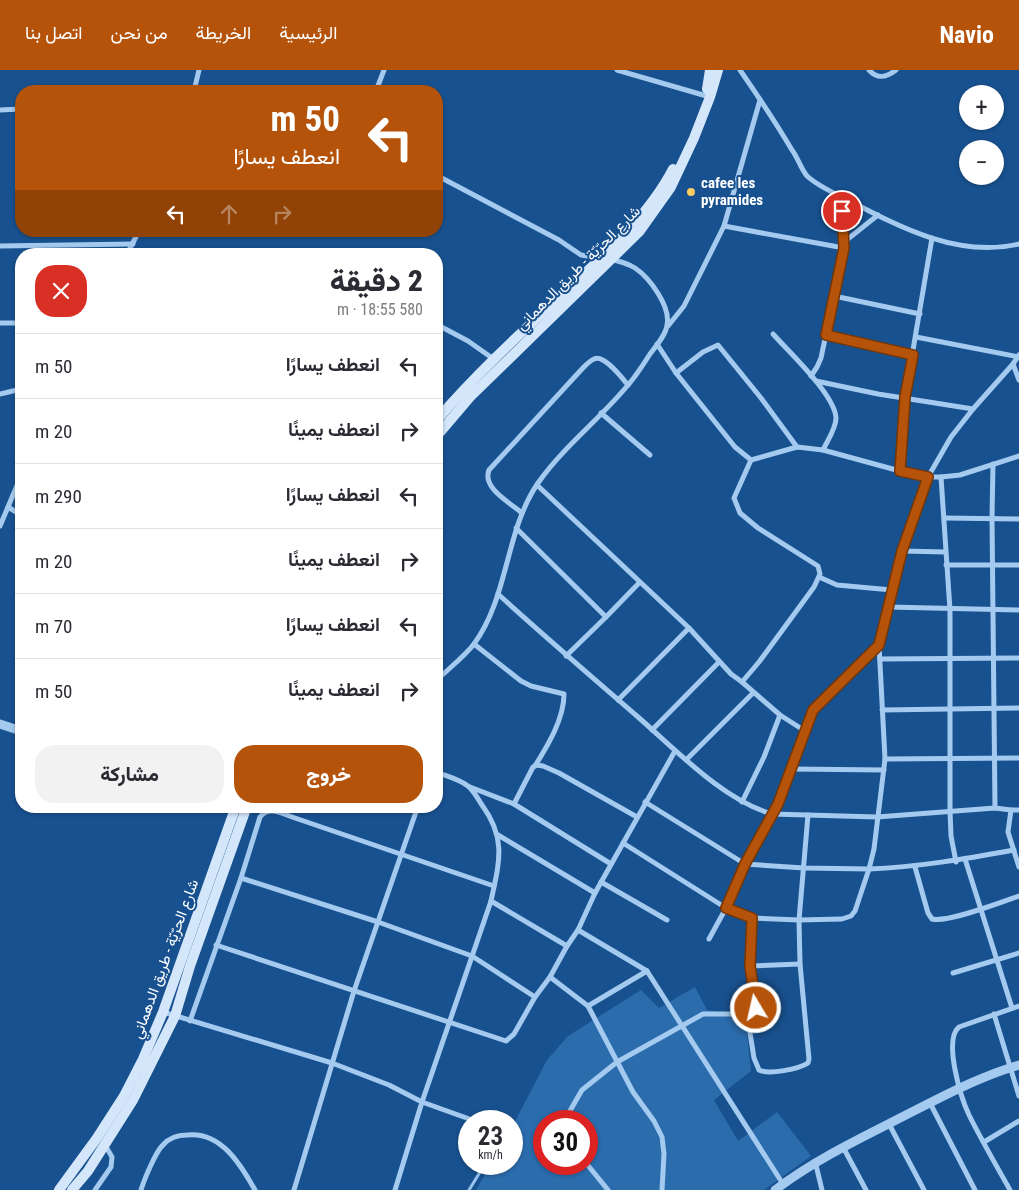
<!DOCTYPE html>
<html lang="ar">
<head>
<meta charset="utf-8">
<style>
  :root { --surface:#fff; --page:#f2f2f3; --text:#2b2b33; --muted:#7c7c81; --line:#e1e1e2; --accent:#b45309 }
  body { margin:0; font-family:"Roboto Condensed",Vazirmatn,sans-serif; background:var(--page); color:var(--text); direction:rtl; height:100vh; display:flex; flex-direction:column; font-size:19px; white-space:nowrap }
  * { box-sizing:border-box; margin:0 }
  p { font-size:16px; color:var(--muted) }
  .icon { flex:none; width:28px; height:28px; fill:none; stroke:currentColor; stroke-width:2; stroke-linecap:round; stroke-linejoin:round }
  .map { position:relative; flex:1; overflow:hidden; direction:ltr }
  .sheet { position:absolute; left:15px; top:178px; width:428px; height:565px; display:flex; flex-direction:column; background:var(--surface); border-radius:20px; box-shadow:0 1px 4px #0004; direction:rtl }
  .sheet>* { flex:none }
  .guide { position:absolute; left:15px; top:15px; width:428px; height:152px; border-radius:20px; box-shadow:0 1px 4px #0004; direction:rtl; background:#b45309; color:#fff; overflow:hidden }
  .fabs { position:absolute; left:959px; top:15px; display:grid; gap:10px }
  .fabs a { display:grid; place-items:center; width:45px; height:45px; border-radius:50%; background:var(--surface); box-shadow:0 1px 4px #0004; font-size:25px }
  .speed { position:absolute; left:458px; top:1040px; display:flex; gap:10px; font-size:25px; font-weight:700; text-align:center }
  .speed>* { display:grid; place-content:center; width:65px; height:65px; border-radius:50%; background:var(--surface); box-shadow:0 1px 4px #0004; line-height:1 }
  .speed small { font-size:12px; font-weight:400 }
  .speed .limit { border:8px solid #d22; background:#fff; color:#111 }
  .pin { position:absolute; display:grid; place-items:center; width:42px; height:42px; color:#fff; margin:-21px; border:2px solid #fff; border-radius:50%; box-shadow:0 1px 5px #0007 }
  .me { position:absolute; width:55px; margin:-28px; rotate:351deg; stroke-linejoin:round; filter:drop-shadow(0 0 4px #0008) }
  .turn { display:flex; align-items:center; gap:18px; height:105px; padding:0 20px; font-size:22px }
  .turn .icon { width:65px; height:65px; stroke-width:2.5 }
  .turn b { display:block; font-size:35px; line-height:42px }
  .lanes { display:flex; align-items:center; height:48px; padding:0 20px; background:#0003; justify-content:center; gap:25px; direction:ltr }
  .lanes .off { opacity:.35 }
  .round { display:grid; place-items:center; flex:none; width:52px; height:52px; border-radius:20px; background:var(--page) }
  .headline { display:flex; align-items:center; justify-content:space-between; height:85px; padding:0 20px }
  h1 { font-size:30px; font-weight:800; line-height:38px }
  .primary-button { display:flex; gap:10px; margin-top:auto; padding:10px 20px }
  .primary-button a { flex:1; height:58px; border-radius:20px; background:var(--accent); color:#fff; font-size:20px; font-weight:800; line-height:58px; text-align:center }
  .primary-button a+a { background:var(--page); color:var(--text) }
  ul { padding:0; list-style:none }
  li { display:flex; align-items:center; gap:15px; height:65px; padding:0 20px; border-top:1px solid var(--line) }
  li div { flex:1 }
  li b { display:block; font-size:19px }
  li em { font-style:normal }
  header { display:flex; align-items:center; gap:30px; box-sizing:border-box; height:70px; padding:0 25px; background:var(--accent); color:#fff }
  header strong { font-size:24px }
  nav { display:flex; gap:28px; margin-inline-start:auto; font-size:18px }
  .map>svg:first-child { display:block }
</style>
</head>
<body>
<header>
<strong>Navio</strong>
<nav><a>الرئيسية</a><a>الخريطة</a><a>من نحن</a><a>اتصل بنا</a></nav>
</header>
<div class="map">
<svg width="1019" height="1120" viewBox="0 0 1019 1120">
  <rect width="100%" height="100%" fill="#18518f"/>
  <path fill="#2b6cad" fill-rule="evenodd" d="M695,917L707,940L745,946L751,1001L714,1030L738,1071L777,1042L811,1086L764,1120H476L491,1094H511V1059L547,990L568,966L641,920L659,938ZM544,1051H586V1094H544Z"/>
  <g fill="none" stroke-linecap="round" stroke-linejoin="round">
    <polyline stroke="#98c5f1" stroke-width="3" points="469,1120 485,1094"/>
    <g stroke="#a5caef" stroke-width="5">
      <polyline points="617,0 710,27"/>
      <path d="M740,0C758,26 776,53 792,80C798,88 801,99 807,106C819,117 836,124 850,131C901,158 959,188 1019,174"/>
      <path d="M869,0C878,10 887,7 896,0"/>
      <polyline points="194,21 199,0"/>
      <polyline points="376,21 384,0"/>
      <polyline points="0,40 21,39"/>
      <polyline points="436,105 559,170 581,185 599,188"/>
      <polyline points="724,156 760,30"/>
      <polyline points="844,172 878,145"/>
      <polyline points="0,176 133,174"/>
      <polyline points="127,184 139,161"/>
      <polyline points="834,226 920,244"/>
      <polyline points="0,253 21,253"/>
      <polyline points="436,254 468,271 495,290"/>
      <polyline points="668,256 684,236 724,156 844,178"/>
      <path d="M773,264C789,282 835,325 836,348C836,359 827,371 823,380"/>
      <polyline points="826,265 913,285"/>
      <polyline points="916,267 1019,287"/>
      <polyline points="657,274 676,303 735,377 751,390"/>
      <polyline points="1013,294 1019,310"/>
      <polyline points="676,303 703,282 718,275 761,328 797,377"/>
      <polyline points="811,306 817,297 821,288 844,178 841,126"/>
      <polyline points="816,311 878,324 973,339"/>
      <polyline points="0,324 21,319"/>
      <polyline points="601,343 650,385"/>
      <polyline points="993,394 992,448 995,738"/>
      <polyline points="900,401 905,327 932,168"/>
      <polyline points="941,407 950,540 950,741 951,766 956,792"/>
      <polyline points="537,415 689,558 731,604 742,612 780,645 805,661"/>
      <polyline points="8,437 21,445"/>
      <path d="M522,443C509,432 482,418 489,400L581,300C585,296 589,291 594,289C604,284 622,308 628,315"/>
      <polyline points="945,448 1019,449"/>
      <polyline points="0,456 21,406"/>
      <polyline points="516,458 606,547 566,586"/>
      <polyline points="902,481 945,482"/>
      <polyline points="946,495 1019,495"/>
      <polyline points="819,507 837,515 892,520"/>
      <path d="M498,524C544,566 591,606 638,647C676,680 723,730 772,744L877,747L995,738L1011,740"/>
      <polyline points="888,537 1019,540"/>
      <polyline points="606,547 639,513"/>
      <path d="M474,574L521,611L531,616L564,624C564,649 548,675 535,696"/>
      <polyline points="880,589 1019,588"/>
      <path d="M436,611C448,599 464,587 474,574C509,526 505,461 538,413C564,376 600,349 628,315C636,306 643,295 650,284C656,276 666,265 667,255C671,237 650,208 635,198C627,193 619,191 610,189"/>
      <polyline points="742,612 759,592 814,517 820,504 818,496 758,458 740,443 734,428 751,390 797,377 823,380 900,401 928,407 941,407 960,405 1019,386"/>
      <polyline points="618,630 689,558"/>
      <polyline points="882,640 1019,638"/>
      <polyline points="652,660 719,592"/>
      <polyline points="885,689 1019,688"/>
      <polyline points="686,690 753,623"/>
      <polyline points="791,699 884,700"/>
      <polyline points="470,717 514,734 533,697 536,695 543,696 559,703 637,747"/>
      <polyline points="742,732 764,687 780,645"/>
      <polyline points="514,734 611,794"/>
      <polyline points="1019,740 1011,740 1008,762 1019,797"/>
      <polyline points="498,765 595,823"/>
      <polyline points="623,773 726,838 752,848 799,850 842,849 851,846 855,841 869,799 804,798 745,794 645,732"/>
      <path d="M1014,780C965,789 918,797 869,799L874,779L885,689L879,575L902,481L928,407L951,367L973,339L1013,294L1019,285"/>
      <polyline points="965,789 1012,938"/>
      <path d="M915,797L928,843L932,849C947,853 1002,832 1019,826"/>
      <polyline points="241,808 378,852 472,886 535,927"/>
      <polyline points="601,812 667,850"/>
      <polyline points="491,831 567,876"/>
      <polyline points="578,860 647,901 783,1114"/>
      <polyline points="709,869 726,838 745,794 778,734 813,640 879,575"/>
      <polyline points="216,875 506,971 514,964 535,927 550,907 567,876 578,860 595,823 675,681"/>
      <polyline points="750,896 800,894"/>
      <polyline points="953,903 1019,883"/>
      <polyline points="550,907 588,936 647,901"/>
      <polyline points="588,936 633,1022 654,1051 662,1067 664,1084 662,1120"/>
      <polyline points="163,942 332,993 389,1015 422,1032 475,1051"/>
      <path d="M747,944L754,988L759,1000C769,1005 799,999 808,993L809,989L800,894L799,850L808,745"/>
      <polyline points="994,944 1019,1026"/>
      <path d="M190,951L241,808L260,747C269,735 283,744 295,748L494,816"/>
      <polyline points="930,1033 975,1120"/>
      <polyline points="566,1051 567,1046 582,1020 617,992 703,944 747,944 754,941 757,938 750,896 752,848"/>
      <polyline points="889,1054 924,1120"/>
      <polyline points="984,1072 1019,1051"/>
      <polyline points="843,1077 866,1120"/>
      <polyline points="815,1091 822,1120"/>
      <polyline points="586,1093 608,1120"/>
      <polyline points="95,1120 111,1097 112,1087 105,1075"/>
      <path d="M141,1120C144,1110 156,1081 163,1075C169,1068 178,1065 187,1065C221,1061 241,1095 255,1120"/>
      <polyline points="294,1120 354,921 418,736"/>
      <path d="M395,1120L422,1032L491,831C499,793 507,769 482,735C478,729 474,721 468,716C459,709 446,706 436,702"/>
      <path d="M1010,1120C996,1095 982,1071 969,1045C961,1028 943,970 959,957L1019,936"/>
    </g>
    <g stroke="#a5caef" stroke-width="9">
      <polyline points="0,654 21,661"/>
      <path d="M775,1120C816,1089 859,1069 904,1046C942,1027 978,1007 1019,995"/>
    </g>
    <g stroke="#d3e6fa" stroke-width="10">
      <polyline points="707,19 710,0"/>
      <path d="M436,351C476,304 523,261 568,219C606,184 649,145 673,99"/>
      <polyline points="436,367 470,327 639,162 671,117 694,68 710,27 718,0"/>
      <polyline points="59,1120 97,1068 124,1026 143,989 163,942 236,736"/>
      <polyline points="72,1120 88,1101 133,1030 175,946 190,896 247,736"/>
    </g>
  </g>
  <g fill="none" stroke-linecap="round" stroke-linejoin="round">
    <defs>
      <polyline id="route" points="756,938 750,896 752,848 726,838 745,794 778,734 813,640 879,575 902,481 928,407 900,401 905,327 913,285 826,265 844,178 842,141"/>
    </defs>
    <use href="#route" stroke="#753606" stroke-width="12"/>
    <use href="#route" stroke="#b45309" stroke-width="9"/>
  </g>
  <circle fill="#ffcb63" stroke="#18518f" stroke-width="2" cx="691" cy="122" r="5"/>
  <g text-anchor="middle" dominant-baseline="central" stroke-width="4" stroke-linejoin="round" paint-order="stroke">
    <g font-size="15" font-weight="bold" fill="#fff" stroke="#18518f" text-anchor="start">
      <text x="701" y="113">cafee les<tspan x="701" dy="17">pyramides</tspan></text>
    </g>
    <g font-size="15" fill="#fff" stroke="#18518f">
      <text transform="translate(578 198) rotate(-45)">شارع الحرّيّة - طريق الدهماني</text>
      <text transform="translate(165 889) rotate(-70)">شارع الحرّيّة - طريق الدهماني</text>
    </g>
  </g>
</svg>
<div class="fabs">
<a>+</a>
<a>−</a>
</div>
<div class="speed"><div>23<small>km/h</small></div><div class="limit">30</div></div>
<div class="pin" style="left:842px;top:141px;background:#d93025"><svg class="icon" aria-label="arrive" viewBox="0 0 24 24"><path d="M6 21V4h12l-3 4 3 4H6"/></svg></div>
<svg class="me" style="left:756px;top:938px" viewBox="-20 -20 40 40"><circle r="17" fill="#b45309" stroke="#fff" stroke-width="3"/><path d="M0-11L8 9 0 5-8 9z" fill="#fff"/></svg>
<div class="guide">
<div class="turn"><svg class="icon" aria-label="left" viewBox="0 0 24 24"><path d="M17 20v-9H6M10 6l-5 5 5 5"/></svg><div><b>50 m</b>انعطف يسارًا</div></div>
<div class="lanes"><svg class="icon" aria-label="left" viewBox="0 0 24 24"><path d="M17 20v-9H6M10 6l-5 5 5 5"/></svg><svg class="icon off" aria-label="ahead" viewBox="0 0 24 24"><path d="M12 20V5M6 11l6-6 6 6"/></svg><svg class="icon off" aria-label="right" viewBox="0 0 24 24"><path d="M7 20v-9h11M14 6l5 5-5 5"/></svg></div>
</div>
<section class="sheet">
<div class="headline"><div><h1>2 دقيقة</h1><p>580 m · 18:55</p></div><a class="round" style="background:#d93025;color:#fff"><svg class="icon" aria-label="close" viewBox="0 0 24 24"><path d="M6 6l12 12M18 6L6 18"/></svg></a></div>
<ul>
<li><svg class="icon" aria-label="left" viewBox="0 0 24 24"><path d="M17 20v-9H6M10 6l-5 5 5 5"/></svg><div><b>انعطف يسارًا</b></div><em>50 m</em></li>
<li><svg class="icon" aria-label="right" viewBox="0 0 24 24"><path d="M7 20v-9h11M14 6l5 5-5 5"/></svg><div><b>انعطف يمينًا</b></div><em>20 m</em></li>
<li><svg class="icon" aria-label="left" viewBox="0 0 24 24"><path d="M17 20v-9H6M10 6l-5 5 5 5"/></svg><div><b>انعطف يسارًا</b></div><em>290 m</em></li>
<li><svg class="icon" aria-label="right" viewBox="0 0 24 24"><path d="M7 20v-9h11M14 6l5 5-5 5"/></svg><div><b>انعطف يمينًا</b></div><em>20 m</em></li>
<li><svg class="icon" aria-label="left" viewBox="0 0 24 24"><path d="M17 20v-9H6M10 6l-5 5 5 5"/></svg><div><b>انعطف يسارًا</b></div><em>70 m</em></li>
<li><svg class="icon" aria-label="right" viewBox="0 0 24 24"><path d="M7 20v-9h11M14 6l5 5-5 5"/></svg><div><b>انعطف يمينًا</b></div><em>50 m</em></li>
</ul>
<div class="primary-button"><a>خروج</a><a>مشاركة</a></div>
</section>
</div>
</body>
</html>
